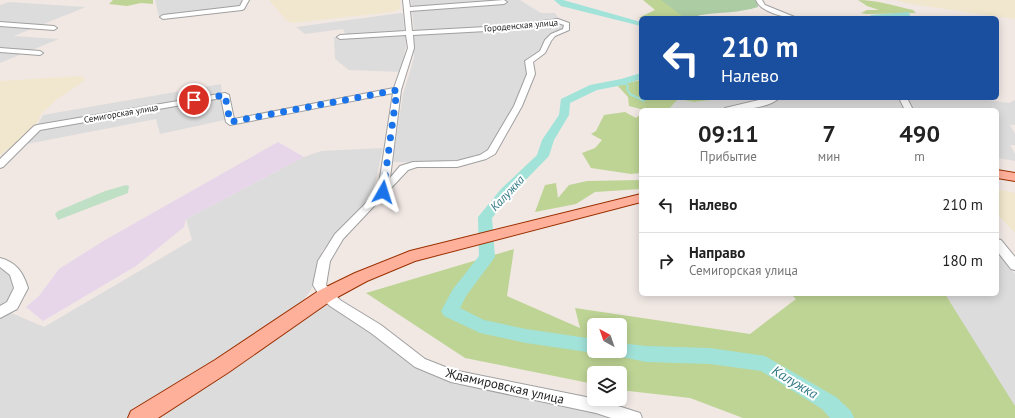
<!DOCTYPE html>
<html lang="ru">
<head>
<meta charset="utf-8">
<style>
  :root { --surface:#fff; --page:#f2f2f2; --text:#222; --muted:#767676; --line:#e0e0e0 }
  body { margin:0; font-family:"PT Sans",sans-serif; background:var(--page); color:var(--text); height:100vh; display:flex; flex-direction:column; font-size:15px; white-space:nowrap }
  * { box-sizing:border-box; margin:0 }
  p { font-size:13px; color:var(--muted) }
  .icon { flex:none; width:22px; height:22px; fill:none; stroke:currentColor; stroke-width:2; stroke-linecap:round; stroke-linejoin:round }
  .map { position:relative; flex:1; overflow:hidden }
  .side { position:absolute; left:639px; top:108px; width:360px; height:188px; display:flex; flex-direction:column; background:var(--surface); border-radius:6px; box-shadow:0 2px 10px #0003 }
  .side>* { flex:none }
  .guide { position:absolute; left:639px; top:16px; width:360px; height:84px; border-radius:6px; box-shadow:0 2px 10px #0003; background:#1a4fa0; color:#fff; overflow:hidden }
  .needle { width:26px; rotate:320deg }
  .fabs { position:absolute; left:587px; top:318px; display:grid; gap:8px }
  .fabs a { display:grid; place-items:center; width:40px; height:40px; border-radius:6px; background:var(--surface); box-shadow:0 2px 10px #0003; font-size:20px }
  .pin { position:absolute; display:grid; place-items:center; width:34px; height:34px; color:#fff; margin:-17px; border:2px solid #fff; border-radius:50%; box-shadow:0 1px 4px #0007 }
  .me { position:absolute; width:44px; margin:-22px; rotate:6deg; stroke-linejoin:round; filter:drop-shadow(0 0 3px #0008) }
  .turn { display:flex; align-items:center; gap:14px; height:84px; padding:0 16px; font-size:18px }
  .turn .icon { width:52px; height:52px; stroke-width:2.5 }
  .turn b { display:block; font-size:28px; line-height:34px }
  .eta { display:flex; justify-content:space-evenly; align-items:center; height:68px; text-align:center }
  .eta b { font-size:24px; font-weight:600; line-height:28px }
  ul { padding:0; list-style:none }
  li { display:flex; align-items:center; gap:12px; height:56px; padding:0 16px; border-top:1px solid var(--line) }
  li div { flex:1 }
  li b { display:block; font-size:15px }
  li em { font-style:normal }
  .map>svg:first-child { display:block }
</style>
</head>
<body>
<div class="map">
<svg width="1015" height="418" viewBox="0 0 1015 418">
  <rect width="100%" height="100%" fill="#f1e8e4"/>
  <g fill="#dddcdc">
    <polygon points="155,0 247,0 246,9 159,17"/>
    <polygon points="411,0 520,0 541,13 555,13 560,20 566,24 565,29 558,32 543,50 530,59 529,76 516,108 491,151 481,156 453,163 392,162 403,94 414,58 414,35 511,27 414,31"/>
    <polygon points="9,2 86,7 14,36 59,39 0,63 0,5"/>
    <polygon points="401,13 403,14 406,46 401,72 349,70 335,59 334,37 346,36 343,29 305,34 296,27"/>
    <polygon points="221,84 225,120 160,134 156,119 27,144 43,115"/>
    <polygon points="727,98 898,98 903,110 668,110 678,99 694,102"/>
    <polygon points="907,98 970,98 1009,103 1015,100 1015,125 1010,125 1015,134 1015,145 1010,145 1015,154 1015,161 997,158 997,110 912,110"/>
    <polygon points="383,148 372,197 322,251 311,290 297,309 132,418 0,418 0,317 7,311 44,327 192,240 186,219 304,157 321,151"/>
    <polygon points="997,251 1015,274 1015,415 945,294 997,294"/>
    <polygon points="0,267 5,269 14,280 10,298 0,306"/>
    <polygon points="327,305 337,307 407,357 456,385 476,383 624,418 160,418 312,313"/>
  </g>
  <polygon fill="#e7d6ea" points="278,142 304,157 186,219 184,227 136,266 43,321 26,307 39,296 59,269 105,240"/>
  <g fill="#f1e7ce">
    <polygon points="269,0 400,0 400,9 392,12 292,23 286,20"/>
    <polygon points="895,0 1015,0 1015,19 910,4"/>
    <polygon points="82,76 85,80 56,100 42,113 35,126 17,143 0,155 0,81"/>
    <polygon points="997,189 1015,193 1015,233 997,214"/>
  </g>
  <g fill="#bed495" fill-rule="evenodd">
    <polygon points="113,0 153,0 153,4 141,3 127,6 109,4"/>
    <polygon points="643,0 669,0 686,18 638,18 655,10"/>
    <path d="M858,0C876,0 895,6 913,10L916,13L866,14L861,13L867,10H879L867,6Z"/>
    <polygon points="641,80 641,98 727,98 694,102 678,99 668,110 644,110 629,106 628,97 617,85"/>
    <polygon points="625,112 636,118 641,114 641,173 631,174 591,168 582,153 595,148 602,140 591,134 596,131 604,115"/>
    <polygon points="641,180 641,189 595,192 576,204 535,212 545,185 556,183 558,198 569,185 587,181"/>
    <path d="M514,249L507,296L580,328L575,308L750,334L796,299L791,294H945L1015,406V418H743L690,398L620,390V373H594V384L465,358L366,293ZM594,325H620V351H594Z"/>
  </g>
  <polygon fill="#c0e0c6" points="126,185 129,186 128,193 58,220 55,214 58,211 105,191"/>
  <path fill="#accca3" d="M661,0H757L758,7C739,13 721,12 701,15C696,16 690,18 685,18Z"/>
  <polygon fill="#a1e2d9" points="909,12 910,16 932,18 869,18 871,15"/>
  <g fill="none" stroke-linecap="round" stroke-linejoin="round">
    <polyline stroke="#a1e2d9" stroke-width="2" points="623,82 628,86 627,89 630,94 644,101"/>
    <g fill="#a1e2d9" fill-rule="evenodd">
      <polygon points="554,0 563,0 641,22 641,26 561,6"/>
      <polygon points="641,73 641,79 623,85 597,90 570,103 569,115 554,140 549,156 511,195 492,218 495,257 466,296 460,308 484,320 526,329 594,339 594,351 601,351 594,353 526,343 480,333 444,316 441,311 453,289 479,256 478,217 501,189 537,155 542,140 559,115 561,99 590,85 621,79"/>
      <polygon points="620,343 646,346 710,348 765,356 836,397 851,411 854,418 830,418 822,409 761,371 710,364 646,362 613,355 611,351 620,351"/>
    </g>
    <defs>
      <g id="minor">
        <polygon points="243,0 249,0 244,9 242,10 163,19 160,17 163,15 240,6"/>
        <path d="M403,0H409L410,7L504,0L507,2L504,4L410,11L412,31L505,26L558,19L569,23V30L555,36L551,41L545,53L533,62L535,74L522,106L495,154L486,159L457,167H417L408,170L343,239L330,261L326,285L340,300L381,325L425,359L453,370L596,399L640,413L642,418H611L596,413L451,382L415,367L371,333L330,306L321,298L313,285L318,261L335,234L378,191L393,93L230,125L226,122L221,98L40,130L3,167L0,168V159L34,126L37,125L225,93L229,95L234,119L394,88L408,48L406,35L340,39L337,37L340,35L406,31ZM558,23L564,25L563,29L551,34L545,40L540,51L525,61L527,74L514,106L488,150L480,155L457,161L413,162L400,166L390,178L401,90L414,48L413,35L505,30Z"/>
        <path d="M756,0H762L765,5L797,18C786,18 760,12 756,0Z"/>
        <polygon points="0,22 54,26 57,28 54,30 0,26"/>
        <polygon points="0,48 40,51 43,53 40,55 0,52"/>
        <path d="M767,98H779C768,109 739,110 724,110L725,108Z"/>
        <polygon points="899,98 907,98 913,110 905,110"/>
        <polygon points="997,239 1001,240 1015,257 1015,270 1011,269 997,251"/>
        <path d="M0,258C16,262 23,272 28,288L17,309L0,318V306L7,302L14,288L10,275L0,267Z"/>
      </g>
      <g id="major">
        <polygon points="997,170 1015,173 1015,181 997,178"/>
        <polygon points="641,194 641,202 415,261 367,281 332,300 229,372 158,418 128,418 131,411 215,360 320,290 355,273 410,251"/>
      </g>
    </defs>
    <use href="#minor" stroke="#a0a0a0" stroke-width="2"/>
    <use href="#major" stroke="#9a3000" stroke-width="2"/>
    <use href="#minor" fill="#fff" fill-rule="evenodd"/>
    <use href="#major" fill="#ffb09b" fill-rule="evenodd"/>
  </g>
  <g fill="none" stroke-linecap="round" stroke-linejoin="round">
    <polyline stroke="#1a73e8" stroke-width="7" stroke-dasharray="0 12.6" points="194,100 225,95 230,122 397,90 383,192"/>
  </g>
  <g text-anchor="middle" dominant-baseline="central" stroke-width="4" stroke-linejoin="round" paint-order="stroke">
    <g font-size="9" fill="#1f1f1f" stroke="#fff">
      <text transform="translate(521 25) rotate(-5)">Городенская улица</text>
      <text transform="translate(121 113) rotate(-10)">Семигорская улица</text>
    </g>
    <g font-size="12" font-style="italic" fill="#337a86" stroke="#fff">
      <text transform="translate(507 193) rotate(-47)">Калужка</text>
    </g>
    <g font-size="13" fill="#1f1f1f" stroke="#fff">
      <text transform="translate(505 386) rotate(13)">Ждамировская улица</text>
    </g>
    <g font-size="14" font-style="italic" fill="#337a86" stroke="#fff">
      <text transform="translate(795 382) rotate(31)">Калужка</text>
    </g>
  </g>
</svg>
<div class="fabs">
<a><svg class="needle" viewBox="-14 -14 28 28"><path d="M0-13l5 13h-10z" fill="#e53935"/><path d="M0 13l5-13h-10z" fill="#767676"/></svg></a>
<a><svg class="icon" aria-label="layers" viewBox="0 0 24 24"><path d="M12 4l9 5-9 5-9-5zM3 14l9 5 9-5"/></svg></a>
</div>
<div class="pin" style="left:194px;top:100px;background:#d93025"><svg class="icon" aria-label="arrive" viewBox="0 0 24 24"><path d="M6 21V4h12l-3 4 3 4H6"/></svg></div>
<svg class="me" style="left:383px;top:192px" viewBox="-20 -20 40 40"><path d="M0-17L14 15 0 8-14 15z" fill="#1a73e8" stroke="#fff" stroke-width="4"/></svg>
<div class="guide">
<div class="turn"><svg class="icon" aria-label="left" viewBox="0 0 24 24"><path d="M17 20v-9H6M10 6l-5 5 5 5"/></svg><div><b>210 m</b>Налево</div></div>
</div>
<section class="side">
<div class="eta">
<div><b>09:11</b><p>Прибытие</p></div>
<div><b>7</b><p>мин</p></div>
<div><b>490</b><p>m</p></div>
</div>
<ul>
<li><svg class="icon" aria-label="left" viewBox="0 0 24 24"><path d="M17 20v-9H6M10 6l-5 5 5 5"/></svg><div><b>Налево</b></div><em>210 m</em></li>
<li><svg class="icon" aria-label="right" viewBox="0 0 24 24"><path d="M7 20v-9h11M14 6l5 5-5 5"/></svg><div><b>Направо</b><p>Семигорская улица</p></div><em>180 m</em></li>
</ul>
</section>
</div>
</body>
</html>
